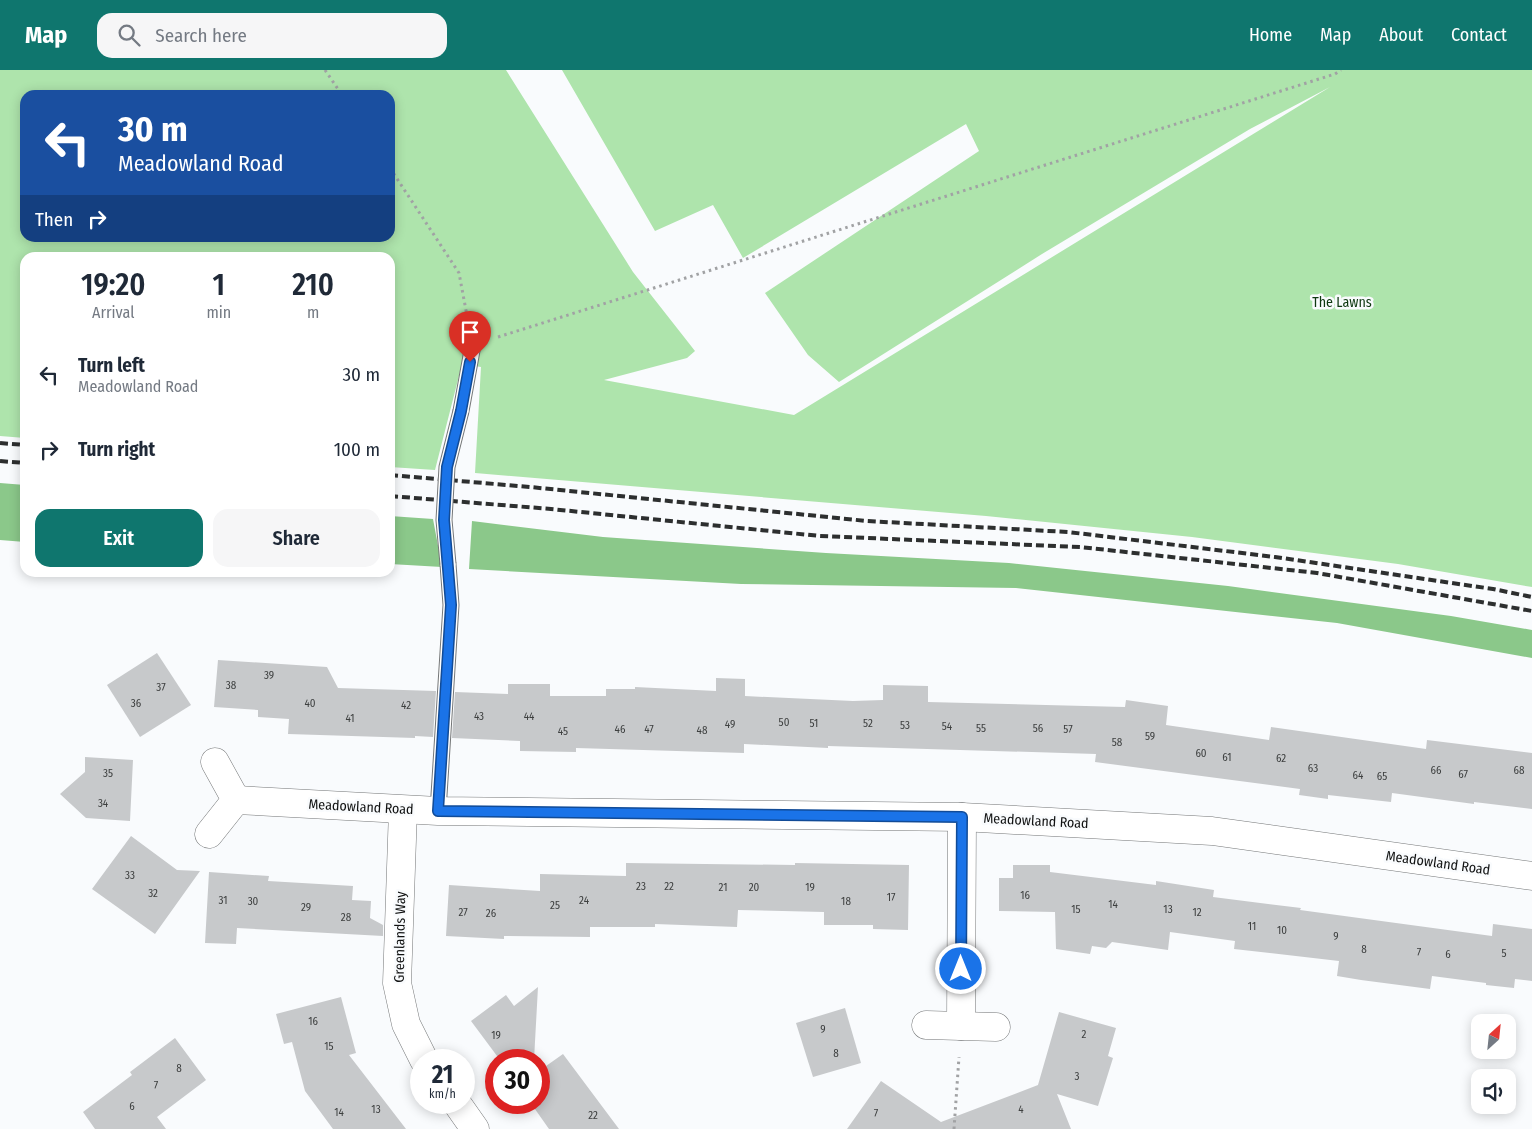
<!DOCTYPE html>
<html lang="en">
<head>
<meta charset="utf-8">
<style>
  :root { --surface:#fff; --page:#f6f6f7; --text:#1f2937; --muted:#747a83; --accent:#0f766e }
  body { margin:0; font-family:"Fira Sans Condensed",sans-serif; background:var(--page); color:var(--text); height:100vh; display:flex; flex-direction:column; font-size:19px; white-space:nowrap }
  * { box-sizing:border-box; margin:0 }
  p { font-size:16px; color:var(--muted) }
  .icon { flex:none; width:28px; height:28px; fill:none; stroke:currentColor; stroke-width:2; stroke-linecap:round; stroke-linejoin:round }
  .map { position:relative; flex:1; overflow:hidden }
  .sheet { position:absolute; left:20px; top:182px; width:375px; height:325px; display:flex; flex-direction:column; background:var(--surface); border-radius:15px; box-shadow:0 2px 12px #0003 }
  .sheet>* { flex:none }
  .hud { position:absolute; left:20px; top:20px; width:375px; height:152px; border-radius:15px; box-shadow:0 2px 12px #0003; background:#1a4fa0; color:#fff; overflow:hidden }
  .needle { width:32px; rotate:27deg }
  .buttons { position:absolute; left:1471px; top:944px; display:grid; gap:10px }
  .buttons a { display:grid; place-items:center; width:45px; height:45px; border-radius:10px; background:var(--surface); box-shadow:0 2px 12px #0003; font-size:25px }
  .speed { position:absolute; left:410px; top:979px; display:flex; gap:10px; font-size:25px; font-weight:700; text-align:center }
  .speed>* { display:grid; place-content:center; width:65px; height:65px; border-radius:50%; background:var(--surface); box-shadow:0 2px 12px #0003; line-height:1 }
  .speed small { font-size:12px; font-weight:400 }
  .speed .limit { border:8px solid #d22; background:#fff; color:#111 }
  .pin { position:absolute; display:grid; place-items:center; width:42px; height:42px; color:#fff; margin:-51px -21px; border-radius:50% 50% 50% 0; rotate:-45deg; box-shadow:0 0 5px #0007 }
  .pin .icon { rotate:45deg }
  .me { position:absolute; width:55px; margin:-28px; rotate:0deg; stroke-linejoin:round; filter:drop-shadow(0 0 4px #0008) }
  .turn { display:flex; align-items:center; gap:18px; height:105px; padding:0 15px; font-size:22px }
  .turn .icon { width:65px; height:65px; stroke-width:2.5 }
  .turn b { display:block; font-size:35px; line-height:42px }
  .then { display:flex; align-items:center; height:48px; padding:0 15px; background:#0003; gap:10px; font-size:19px }
  .eta { display:flex; justify-content:space-evenly; align-items:center; height:85px; text-align:center }
  .eta b { font-size:30px; font-weight:600; line-height:35px }
  .cta { display:flex; gap:10px; margin-top:auto; padding:10px 15px }
  .cta a { flex:1; height:58px; border-radius:15px; background:var(--accent); color:#fff; font-size:20px; font-weight:600; line-height:58px; text-align:center }
  .cta a+a { background:var(--page); color:var(--text) }
  ul { padding:0; list-style:none }
  li { display:flex; align-items:center; gap:15px; height:75px; padding:0 15px }
  li div { flex:1 }
  li b { display:block; font-size:19px }
  li em { font-style:normal }
  header { display:flex; align-items:center; gap:30px; box-sizing:border-box; height:70px; padding:0 25px; background:var(--accent); color:#fff }
  header strong { font-size:24px }
  nav { display:flex; gap:28px; margin-inline-start:auto; font-size:18px }
  .search { width:350px; height:45px; background:var(--page); display:flex; align-items:center; gap:12px; box-sizing:border-box; padding:0 18px; border-radius:15px; color:var(--muted); font-size:19px }
  .map>svg:first-child { display:block }
</style>
</head>
<body>
<header>
<strong>Map</strong>
<div class="search"><svg class="icon" aria-label="search" viewBox="0 0 24 24"><circle cx="10" cy="10" r="6"/><path d="M15 15l6 6"/></svg>Search here</div>
<nav><a>Home</a><a>Map</a><a>About</a><a>Contact</a></nav>
</header>
<div class="map">
<svg width="1532" height="1059" viewBox="0 0 1532 1059">
  <rect width="100%" height="100%" fill="#f9fbfd"/>
  <path fill="#aee4ac" fill-rule="evenodd" d="M0,0H506L633,202L695,281L687,288L604,310L794,345L1330,17L1250,59L1042,184L839,312L808,285L765,223L979,81L966,54L743,188L713,135L655,161L562,0H1532V517L1398,494L1192,467L986,446L475,403L481,297L462,294L435,400L390,397V188H25V368L0,366ZM25,25H390V168H25Z"/>
  <g fill="#8bc88a">
    <polygon points="0,413 25,415 25,472 0,470"/>
    <polygon points="390,446 433,449 442,497 390,494"/>
    <polygon points="472,451 603,467 826,483 1009,493 1228,516 1451,546 1532,560 1532,588 1337,553 1016,518 741,514 469,499"/>
  </g>
  <g fill="#c7c9cb">
    <polygon points="157,583 191,635 140,667 107,615"/>
    <polygon points="218,590 327,597 338,618 436,621 433,667 415,666 415,668 288,664 289,649 258,647 258,640 214,637"/>
    <polygon points="716,608 745,609 745,626 853,631 883,630 883,615 928,616 928,632 1125,637 1126,630 1168,636 1166,655 1269,670 1271,657 1426,679 1427,670 1532,683 1532,739 1474,732 1474,734 1392,723 1391,732 1328,725 1328,729 1299,725 1300,719 1095,692 1096,684 828,676 828,678 744,674 744,683 576,678 576,682 520,681 520,671 452,668 455,622 508,624 508,614 550,614 550,626 606,626 606,619 635,619 635,617 716,621"/>
    <polygon points="85,687 133,690 130,751 86,748 60,724 85,702"/>
    <polygon points="131,766 177,800 200,801 155,864 92,819"/>
    <polygon points="626,793 795,795 795,793 909,795 908,860 873,859 873,855 824,855 824,842 738,840 737,857 655,854 655,857 590,857 590,867 504,866 504,869 446,866 449,815 540,821 540,804 626,806"/>
    <polygon points="1013,795 1050,795 1050,802 1156,815 1156,811 1214,820 1213,827 1301,838 1300,840 1492,866 1493,854 1532,859 1532,911 1515,909 1514,918 1486,915 1486,913 1432,906 1430,919 1361,910 1337,906 1339,891 1234,879 1235,871 1170,862 1168,880 1112,872 1106,878 1092,876 1090,884 1056,879 1055,842 999,841 999,808 1013,808"/>
    <polygon points="209,802 269,806 268,811 353,816 352,830 371,831 370,848 383,855 383,866 237,858 236,874 205,873"/>
    <polygon points="538,917 534,990 500,990 471,951 506,925 514,936"/>
    <polygon points="341,927 356,983 349,985 406,1059 333,1059 305,1021 292,972 284,974 276,944"/>
    <polygon points="845,938 861,993 813,1007 796,953"/>
    <polygon points="1059,942 1116,958 1108,986 1113,988 1098,1036 1057,1024 1071,1059 847,1059 881,1011 941,1052 1038,1015"/>
    <polygon points="175,968 206,1010 157,1047 166,1059 95,1059 83,1042 132,1005 130,1002"/>
    <polygon points="563,984 619,1059 549,1059 530,1032 539,1032 539,1001"/>
  </g>
  <g fill="none" stroke-linecap="round" stroke-linejoin="round">
    <defs>
      <g id="lane">
        <polyline points="461,341 473,275"/>
        <polyline points="438,741 451,535 448,494"/>
      </g>
      <g id="street">
        <polyline points="236,730 438,741 962,747 1212,761 1532,806"/>
        <polyline points="403,740 397,913 406,954 424,990"/>
        <polyline points="209,764 236,730 215,692"/>
        <polyline points="926,955 996,957"/>
        <polyline points="961,956 962,747"/>
        <polyline points="456,1032 475,1059"/>
      </g>
    </defs>
    <use href="#lane" stroke="#757778" stroke-width="17"/>
    <use href="#street" stroke="#757778" stroke-width="29"/>
    <g stroke="#a1a2a4" stroke-width="3" stroke-dasharray="2.5 4" stroke-linecap="butt">
      <polyline points="325,0 342,25"/>
      <polyline points="390,98 459,203 468,251"/>
      <polyline points="498,267 1335,4 1341,0"/>
      <polyline points="954,1059 959,987"/>
    </g>
    <use href="#lane" stroke="#fff" stroke-width="15"/>
    <use href="#street" stroke="#fff" stroke-width="28"/>
    <g stroke="#2d2f2f" stroke-width="4" stroke-dasharray="8 4" stroke-linecap="butt">
      <polyline points="0,373 25,375"/>
      <polyline points="0,391 25,393"/>
      <polyline points="390,405 530,417 867,451 1068,462 1275,487 1493,519 1532,527"/>
      <polyline points="390,426 551,439 820,466 1080,477 1317,503 1532,541"/>
    </g>
    <defs>
      <polyline id="lane-bridge" points="448,494 444,450 447,397 461,341"/>
    </defs>
    <use href="#lane-bridge" stroke="#757778" stroke-width="17" stroke-linecap="butt"/>
    <use href="#lane-bridge" stroke="#fff" stroke-width="15"/>
  </g>
  <g fill="none" stroke-linecap="round" stroke-linejoin="round">
    <defs>
      <polyline id="route" points="470,292 461,341 447,397 444,450 451,535 438,741 962,747 961,899"/>
    </defs>
    <use href="#route" stroke="#114b97" stroke-width="12"/>
    <use href="#route" stroke="#1a73e8" stroke-width="9"/>
  </g>
  <g text-anchor="middle" dominant-baseline="central" stroke-width="5" stroke-linejoin="round" paint-order="stroke">
    <g font-size="11" fill="#3e4040">
      <text x="269" y="605">39</text>
      <text x="231" y="615">38</text>
      <text x="161" y="617">37</text>
      <text x="136" y="633">36</text>
      <text x="310" y="633">40</text>
      <text x="406" y="635">42</text>
      <text x="479" y="646">43</text>
      <text x="529" y="646">44</text>
      <text x="350" y="648">41</text>
      <text x="784" y="652">50</text>
      <text x="814" y="653">51</text>
      <text x="868" y="653">52</text>
      <text x="730" y="654">49</text>
      <text x="905" y="655">53</text>
      <text x="947" y="656">54</text>
      <text x="981" y="658">55</text>
      <text x="1038" y="658">56</text>
      <text x="620" y="659">46</text>
      <text x="649" y="659">47</text>
      <text x="1068" y="659">57</text>
      <text x="702" y="660">48</text>
      <text x="563" y="661">45</text>
      <text x="1150" y="666">59</text>
      <text x="1117" y="672">58</text>
      <text x="1201" y="683">60</text>
      <text x="1227" y="687">61</text>
      <text x="1281" y="688">62</text>
      <text x="1313" y="698">63</text>
      <text x="1436" y="700">66</text>
      <text x="1519" y="700">68</text>
      <text x="108" y="703">35</text>
      <text x="1463" y="704">67</text>
      <text x="1358" y="705">64</text>
      <text x="1382" y="706">65</text>
      <text x="103" y="733">34</text>
      <text x="130" y="805">33</text>
      <text x="641" y="816">23</text>
      <text x="669" y="816">22</text>
      <text x="723" y="817">21</text>
      <text x="754" y="817">20</text>
      <text x="810" y="817">19</text>
      <text x="153" y="823">32</text>
      <text x="1025" y="825">16</text>
      <text x="891" y="827">17</text>
      <text x="223" y="830">31</text>
      <text x="584" y="830">24</text>
      <text x="253" y="831">30</text>
      <text x="846" y="831">18</text>
      <text x="1113" y="834">14</text>
      <text x="555" y="835">25</text>
      <text x="306" y="837">29</text>
      <text x="1076" y="839">15</text>
      <text x="1168" y="839">13</text>
      <text x="463" y="842">27</text>
      <text x="1197" y="842">12</text>
      <text x="491" y="843">26</text>
      <text x="346" y="847">28</text>
      <text x="1252" y="856">11</text>
      <text x="1282" y="860">10</text>
      <text x="1336" y="866">9</text>
      <text x="1364" y="879">8</text>
      <text x="1419" y="882">7</text>
      <text x="1504" y="883">5</text>
      <text x="1448" y="884">6</text>
      <text x="313" y="951">16</text>
      <text x="823" y="959">9</text>
      <text x="1084" y="964">2</text>
      <text x="496" y="965">19</text>
      <text x="329" y="976">15</text>
      <text x="836" y="983">8</text>
      <text x="179" y="998">8</text>
      <text x="1077" y="1006">3</text>
      <text x="156" y="1015">7</text>
      <text x="132" y="1036">6</text>
      <text x="376" y="1039">13</text>
      <text x="1021" y="1039">4</text>
      <text x="339" y="1042">14</text>
      <text x="876" y="1043">7</text>
      <text x="593" y="1045">22</text>
    </g>
    <g font-size="14" fill="#0e3910" stroke="#f9fbfd">
      <text x="1342" y="232">The Lawns</text>
    </g>
    <g font-size="14" fill="#111212" stroke="#f9fbfd">
      <text transform="translate(361 737) rotate(3)">Meadowland Road</text>
      <text transform="translate(1036 751) rotate(3)">Meadowland Road</text>
      <text transform="translate(1438 793) rotate(8)">Meadowland Road</text>
      <text transform="translate(400 867) rotate(-89)">Greenlands Way</text>
    </g>
  </g>
</svg>
<div class="buttons">
<a><svg class="needle" viewBox="-14 -14 28 28"><path d="M0-13l5 13h-10z" fill="#e53935"/><path d="M0 13l5-13h-10z" fill="#747a83"/></svg></a>
<a><svg class="icon" aria-label="sound" viewBox="0 0 24 24"><path d="M4 9h4l5-4v14l-5-4H4zM17 9q2 3 0 6"/></svg></a>
</div>
<div class="speed"><div>21<small>km/h</small></div><div class="limit">30</div></div>
<div class="pin" style="left:470px;top:292px;background:#d93025"><svg class="icon" aria-label="arrive" viewBox="0 0 24 24"><path d="M6 21V4h12l-3 4 3 4H6"/></svg></div>
<svg class="me" style="left:961px;top:899px" viewBox="-20 -20 40 40"><circle r="17" fill="#1a73e8" stroke="#fff" stroke-width="3"/><path d="M0-11L8 9 0 5-8 9z" fill="#fff"/></svg>
<div class="hud">
<div class="turn"><svg class="icon" aria-label="left" viewBox="0 0 24 24"><path d="M17 20v-9H6M10 6l-5 5 5 5"/></svg><div><b>30 m</b>Meadowland Road</div></div>
<div class="then">Then<svg class="icon" aria-label="right" viewBox="0 0 24 24"><path d="M7 20v-9h11M14 6l5 5-5 5"/></svg></div>
</div>
<section class="sheet">
<div class="eta">
<div><b>19:20</b><p>Arrival</p></div>
<div><b>1</b><p>min</p></div>
<div><b>210</b><p>m</p></div>
</div>
<ul>
<li><svg class="icon" aria-label="left" viewBox="0 0 24 24"><path d="M17 20v-9H6M10 6l-5 5 5 5"/></svg><div><b>Turn left</b><p>Meadowland Road</p></div><em>30 m</em></li>
<li><svg class="icon" aria-label="right" viewBox="0 0 24 24"><path d="M7 20v-9h11M14 6l5 5-5 5"/></svg><div><b>Turn right</b></div><em>100 m</em></li>
</ul>
<div class="cta"><a>Exit</a><a>Share</a></div>
</section>
</div>
</body>
</html>
